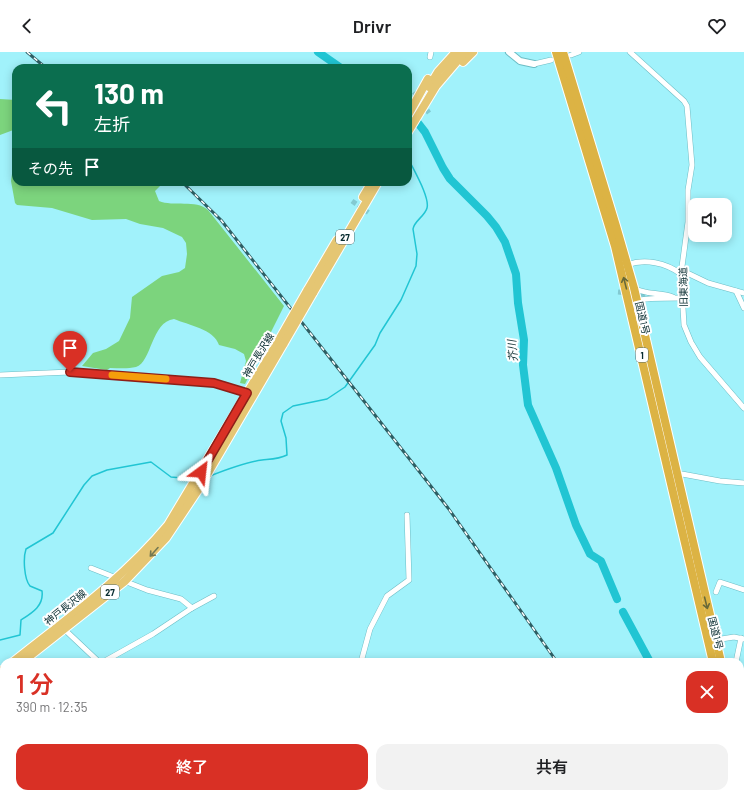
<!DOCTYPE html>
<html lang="ja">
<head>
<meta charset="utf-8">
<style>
  :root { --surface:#fff; --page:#f2f2f2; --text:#202124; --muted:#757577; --accent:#d93025 }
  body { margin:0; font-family:Barlow,"Noto Sans JP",sans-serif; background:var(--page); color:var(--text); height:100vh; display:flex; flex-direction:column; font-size:15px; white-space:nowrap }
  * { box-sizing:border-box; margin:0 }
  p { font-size:13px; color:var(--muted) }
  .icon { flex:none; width:22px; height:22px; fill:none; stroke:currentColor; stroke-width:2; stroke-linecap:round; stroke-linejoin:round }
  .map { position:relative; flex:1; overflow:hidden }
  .panel { position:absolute; left:0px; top:606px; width:744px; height:140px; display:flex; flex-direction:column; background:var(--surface); border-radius:12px 12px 0 0; box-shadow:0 2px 10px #0003 }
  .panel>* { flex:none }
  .banner { position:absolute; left:12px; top:12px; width:400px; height:122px; border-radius:12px; box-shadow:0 2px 10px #0003; background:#0b6e4f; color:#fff; overflow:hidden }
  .fabs { position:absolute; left:688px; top:146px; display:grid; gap:8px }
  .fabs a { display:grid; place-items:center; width:44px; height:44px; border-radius:8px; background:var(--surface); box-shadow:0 2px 10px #0003; font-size:20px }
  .pin { position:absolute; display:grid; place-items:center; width:34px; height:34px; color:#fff; margin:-41px -17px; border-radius:50% 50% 50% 0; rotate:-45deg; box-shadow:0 0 4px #0007 }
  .pin .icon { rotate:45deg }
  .me { position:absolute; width:44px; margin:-22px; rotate:30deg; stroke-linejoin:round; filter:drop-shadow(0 0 3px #0008) }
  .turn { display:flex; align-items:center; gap:14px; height:84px; padding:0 16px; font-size:18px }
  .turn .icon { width:52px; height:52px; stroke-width:2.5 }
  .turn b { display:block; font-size:28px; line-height:34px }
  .then { display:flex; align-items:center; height:38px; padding:0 16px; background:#0003; gap:8px; font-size:15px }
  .round { display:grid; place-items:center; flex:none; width:42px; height:42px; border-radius:12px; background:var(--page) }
  .head { display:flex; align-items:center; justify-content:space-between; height:68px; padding:0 16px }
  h1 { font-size:24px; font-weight:600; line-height:30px; color:var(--accent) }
  .primary-button { display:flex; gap:8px; margin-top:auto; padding:8px 16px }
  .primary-button a { flex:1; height:46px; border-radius:12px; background:var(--accent); color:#fff; font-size:16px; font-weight:600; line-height:46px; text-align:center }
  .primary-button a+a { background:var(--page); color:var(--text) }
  header { display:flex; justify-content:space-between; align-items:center; height:52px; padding:0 16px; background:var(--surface); font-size:18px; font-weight:600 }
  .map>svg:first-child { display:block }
</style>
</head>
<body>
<header><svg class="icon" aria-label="back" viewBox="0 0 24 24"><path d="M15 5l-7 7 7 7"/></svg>Drivr<svg class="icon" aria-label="heart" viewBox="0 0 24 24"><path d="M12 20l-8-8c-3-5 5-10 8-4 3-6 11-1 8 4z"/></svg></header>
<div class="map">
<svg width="744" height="746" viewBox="0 0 744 746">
  <rect width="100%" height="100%" fill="#a1f2fb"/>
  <g fill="#7cd47d">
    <polygon points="0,47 16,48 16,77 0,83"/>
    <path d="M16,119V130H164L155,139L159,149C173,155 196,147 208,158L284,254L245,332L240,331L246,309L244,302L235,297L219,293C214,277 188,273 174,267C151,270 152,310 136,315C128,317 118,316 110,316L107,318L82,314L93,301L106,297L119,289L130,266L132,245L162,224L179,220L185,216L187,202L186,191L182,185L163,176L140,172L126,167L92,168L52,156L17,153L15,151L11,129L12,122Z"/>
    <polygon points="230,742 263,742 263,746 231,746"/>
  </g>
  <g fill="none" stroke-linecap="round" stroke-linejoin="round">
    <g stroke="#21c5d3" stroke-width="1.5">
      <path d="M210,424C225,418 246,410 262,408C272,407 279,407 287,403L286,386L281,369L283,361L293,354L327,347L345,335L375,293L380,281L401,248L416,214L417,202L413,177C414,169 425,164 427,156C430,145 413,117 408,106"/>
      <path d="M0,588L20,583L21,568C32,561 44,554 42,539L30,534C24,527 23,506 26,497L53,481L84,433L92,424L107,418L151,410L171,425L193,427"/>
    </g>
    <g stroke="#21c5d3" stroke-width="8">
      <polyline points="318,0 341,16"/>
      <polyline points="408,63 418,71 425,80 443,116 450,127 487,164 496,175 505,190 516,222 518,251 524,288 523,313 528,353 556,416 576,473 590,502 601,509 617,547"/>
      <polyline points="623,560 650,610"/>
      <polyline points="587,746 590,742"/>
    </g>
    <g stroke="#82cad2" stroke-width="5" stroke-dasharray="5 2.5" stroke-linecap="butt">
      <polyline points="414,40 429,61"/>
      <polyline points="352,149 369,161"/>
      <polyline points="618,240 650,243"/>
    </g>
    <defs>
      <g id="minor">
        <polyline points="630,0 684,49 687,54 692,113 688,138 688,170 681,222 684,273 691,290 700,305 744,356"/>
        <polyline points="571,3 579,0"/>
        <polyline points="430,5 431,0"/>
        <polyline points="534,12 551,8"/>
        <path d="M627,213C645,206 666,211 681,222"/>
        <polyline points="681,218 708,231 744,241"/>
        <path d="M634,236C645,243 660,240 673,245"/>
        <polyline points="736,239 744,256"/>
        <path d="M637,249C640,246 675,246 682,246"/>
        <polyline points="0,323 70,320 214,331 226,333 248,341"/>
        <polyline points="676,424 682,422 720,429 744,431"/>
        <polyline points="91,516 147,538 181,547 192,556"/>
        <polyline points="716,540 720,530 744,538"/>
        <polyline points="64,577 99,610"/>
        <polyline points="715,588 734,585 744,587"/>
        <polyline points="103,610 153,582 192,556 214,544"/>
        <polyline points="361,610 370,577 387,544 409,528 407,463"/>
        <polyline points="736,610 741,586"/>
        <polyline points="740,619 744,623"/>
        <polyline points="0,669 4,667"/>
        <polyline points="286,742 292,742"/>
        <polyline points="326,746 327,742"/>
      </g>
      <polyline id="tertiary" points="509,0 520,9 534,12"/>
      <g id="primary">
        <polyline points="463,10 473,0"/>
        <polyline points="429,35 438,20 456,0"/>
        <polyline points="408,63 428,27"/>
        <polyline points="408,80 436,34 465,0"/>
        <polyline points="363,145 372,130"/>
        <polyline points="307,239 337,188"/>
        <polyline points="313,241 378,130"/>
        <path d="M13,610C67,567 124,526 168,473L279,288"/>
        <polyline points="22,610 125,529 166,486 198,438 284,291"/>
        <polyline points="0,620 4,617"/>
        <polyline points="0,627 4,624"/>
      </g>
      <g id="trunk">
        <polyline points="556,0 615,194 713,610"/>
        <polyline points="563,0 616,174 634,236 721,610"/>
        <polyline points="740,699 744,716"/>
        <polyline points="740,726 744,744"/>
      </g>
    </defs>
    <use href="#minor" stroke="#6cbdc5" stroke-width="6"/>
    <use href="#tertiary" stroke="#6cbdc5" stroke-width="8"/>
    <use href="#primary" stroke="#fff" stroke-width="10"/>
    <use href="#trunk" stroke="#fff" stroke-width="10"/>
    <use href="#minor" stroke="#fff" stroke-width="5"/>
    <use href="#tertiary" stroke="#fff" stroke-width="6"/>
    <use href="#primary" stroke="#e5c673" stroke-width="8"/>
    <use href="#trunk" stroke="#dcb344" stroke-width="8"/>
    <defs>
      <g id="rail">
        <polyline points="27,0 46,16"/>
        <polyline points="182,130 221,168 356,339 448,456 557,610"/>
        <polyline points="650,742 653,746"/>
      </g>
    </defs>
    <use href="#rail" stroke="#2e5e63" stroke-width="3"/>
    <use href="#rail" stroke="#fff" stroke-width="1.5" stroke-dasharray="4.5" stroke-linecap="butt"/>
    <defs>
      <g id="primary-bridge">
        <polyline points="279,288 307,239"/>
        <polyline points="284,291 313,241"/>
      </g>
    </defs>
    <use href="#primary-bridge" stroke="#fff" stroke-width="10" stroke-linecap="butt"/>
    <use href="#primary-bridge" stroke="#e5c673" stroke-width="8"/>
  </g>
  <defs><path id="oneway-shaft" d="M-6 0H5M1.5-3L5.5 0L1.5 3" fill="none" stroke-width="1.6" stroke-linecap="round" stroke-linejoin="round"/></defs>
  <g stroke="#676939">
    <use href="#oneway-shaft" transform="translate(625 231) rotate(-104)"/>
    <use href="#oneway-shaft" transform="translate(706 551) rotate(76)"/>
  </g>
  <use stroke="#767952" href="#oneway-shaft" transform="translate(154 500) rotate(132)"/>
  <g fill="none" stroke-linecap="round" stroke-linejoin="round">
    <defs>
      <polyline id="route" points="70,320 214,331 247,341 201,420"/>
    </defs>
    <use href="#route" stroke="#8d1f18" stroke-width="10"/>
    <use href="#route" stroke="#d93025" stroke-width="7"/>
    <polyline stroke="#f59e0b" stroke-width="7" points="112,323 166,327"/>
  </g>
  <g text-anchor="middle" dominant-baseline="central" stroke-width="4" stroke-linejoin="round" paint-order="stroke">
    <g fill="#fff" stroke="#526b6e" stroke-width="1">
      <rect x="336" y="178" width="18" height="14" rx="3"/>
      <rect x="636" y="296" width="12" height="14" rx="3"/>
      <rect x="101" y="533" width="18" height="14" rx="3"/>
    </g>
    <g font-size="9" font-weight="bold" fill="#082c30">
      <text x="345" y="185">27</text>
      <text x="642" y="303">1</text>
      <text x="110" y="540">27</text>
    </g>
    <g font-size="10" fill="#082c30" stroke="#fff">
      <text transform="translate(683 235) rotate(-91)">旧東海道</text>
      <text transform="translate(643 266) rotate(77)">国道1号</text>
      <text transform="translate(258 303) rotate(-59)">神戸長沢線</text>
      <text transform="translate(65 555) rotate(-39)">神戸長沢線</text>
      <text transform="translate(716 581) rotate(76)">国道1号</text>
    </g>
    <g font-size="11" font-style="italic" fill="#153437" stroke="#fff">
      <text transform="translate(512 299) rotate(-95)">芥川</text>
    </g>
  </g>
</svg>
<div class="fabs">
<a><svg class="icon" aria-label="sound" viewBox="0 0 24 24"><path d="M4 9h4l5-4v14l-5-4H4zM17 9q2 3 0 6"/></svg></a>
</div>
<div class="pin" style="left:70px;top:320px;background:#d93025"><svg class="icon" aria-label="arrive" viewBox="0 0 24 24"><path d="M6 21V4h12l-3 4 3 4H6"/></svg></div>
<svg class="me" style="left:201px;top:420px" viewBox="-20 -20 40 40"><path d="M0-17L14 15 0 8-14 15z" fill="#d93025" stroke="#fff" stroke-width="4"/></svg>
<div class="banner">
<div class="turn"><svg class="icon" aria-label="left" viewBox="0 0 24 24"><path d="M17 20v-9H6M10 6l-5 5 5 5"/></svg><div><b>130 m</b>左折</div></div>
<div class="then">その先<svg class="icon" aria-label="arrive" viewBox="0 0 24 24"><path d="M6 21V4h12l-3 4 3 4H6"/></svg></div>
</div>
<section class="panel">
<div class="head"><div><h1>1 分</h1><p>390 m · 12:35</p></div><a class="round" style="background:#d93025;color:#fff"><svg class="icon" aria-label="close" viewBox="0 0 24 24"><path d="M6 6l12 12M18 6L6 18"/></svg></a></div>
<div class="primary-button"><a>終了</a><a>共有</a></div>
</section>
</div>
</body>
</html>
